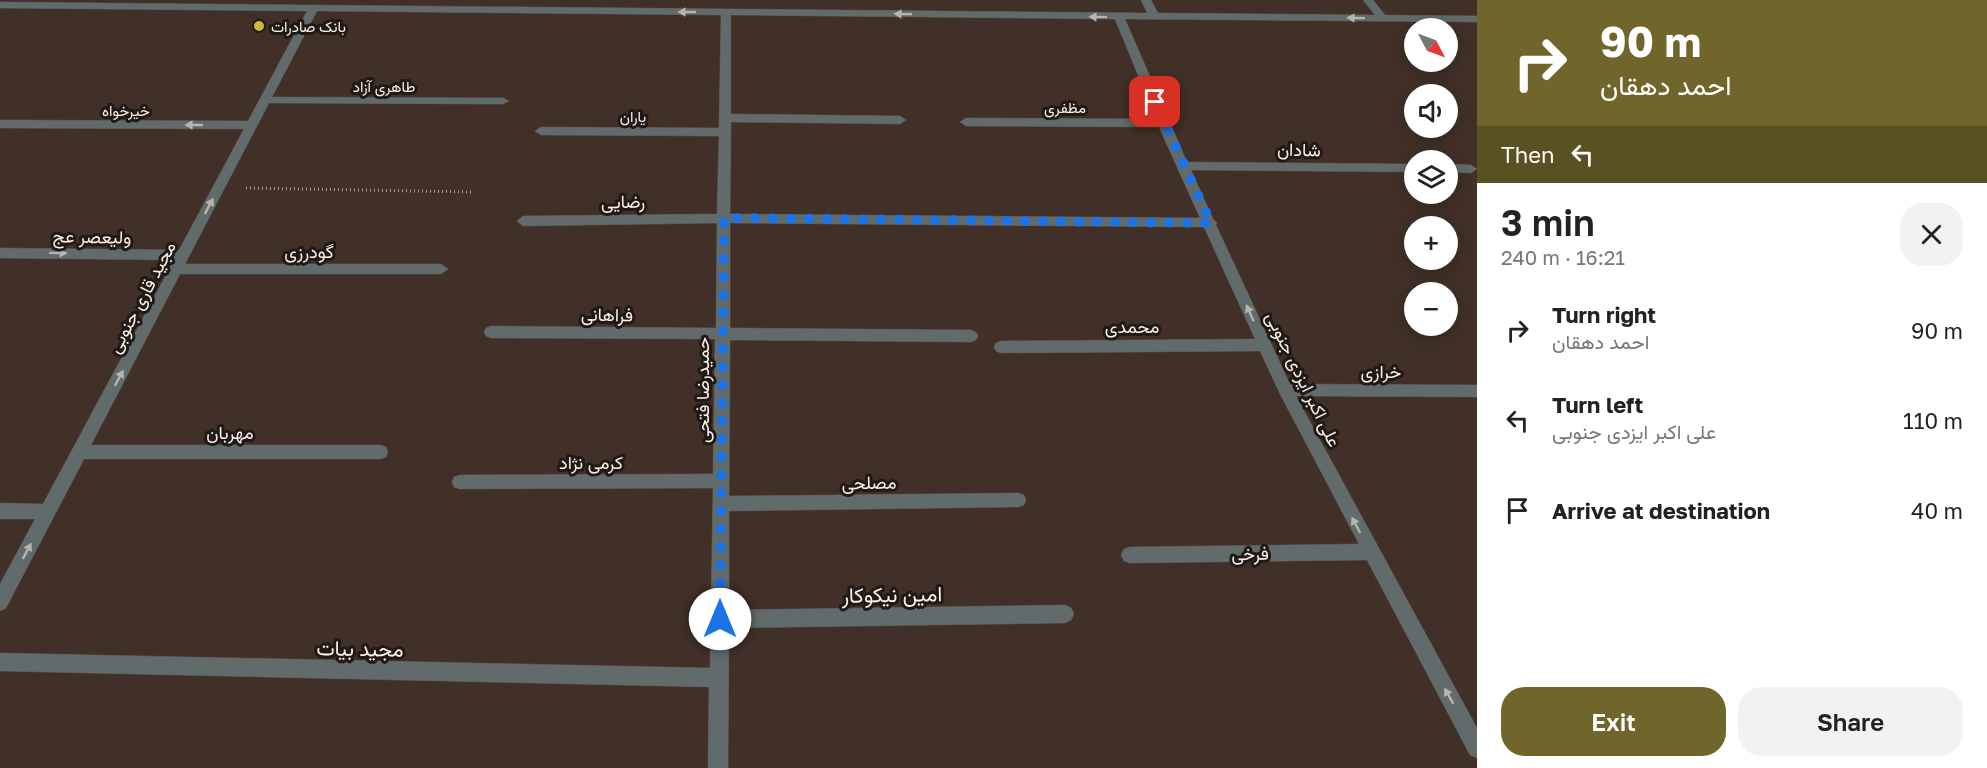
<!DOCTYPE html>
<html lang="en">
<head>
<meta charset="utf-8">
<style>
  :root { --surface:#fff; --page:#f2f2f2; --text:#222; --muted:#767676; --accent:#70662b }
  body { margin:0; font-family:"Golos Text",Vazirmatn,sans-serif; background:var(--page); color:var(--text); height:100vh; display:flex; flex-direction:column; font-size:22px; white-space:nowrap }
  * { box-sizing:border-box; margin:0 }
  p { font-size:20px; color:var(--muted) }
  .icon { flex:none; width:33px; height:33px; fill:none; stroke:currentColor; stroke-width:2; stroke-linecap:round; stroke-linejoin:round }
  .map { position:relative; flex:1; overflow:hidden }
  .details { display:flex; flex-direction:column; background:var(--surface); width:510px }
  .details>* { flex:none }
  .hud { background:#70662b; color:#fff; overflow:hidden }
  .needle { width:39px; rotate:131deg }
  .controls { position:absolute; left:1404px; top:18px; display:grid; gap:12px }
  .controls a { display:grid; place-items:center; width:54px; height:54px; border-radius:50%; background:var(--surface); box-shadow:0 3px 15px #0003; font-size:30px }
  .pin { position:absolute; display:grid; place-items:center; width:51px; height:51px; color:#fff; margin:-26px; border-radius:12px; box-shadow:0 3px 9px #0006 }
  .me { position:absolute; width:66px; margin:-33px; rotate:0deg; stroke-linejoin:round; filter:drop-shadow(0 0 4px #0008) }
  .turn { display:flex; align-items:center; gap:21px; height:126px; padding:0 24px; font-size:27px }
  .turn .icon { width:78px; height:78px; stroke-width:2.5 }
  .turn b { display:block; font-size:42px; line-height:51px }
  .then { display:flex; align-items:center; height:57px; padding:0 24px; background:#0003; gap:12px; font-size:22px }
  .round { display:grid; place-items:center; flex:none; width:63px; height:63px; border-radius:24px; background:var(--page) }
  .summary { display:flex; align-items:center; justify-content:space-between; height:102px; padding:0 24px }
  h1 { font-size:36px; font-weight:600; line-height:45px }
  .primary-button { display:flex; gap:12px; margin-top:auto; padding:12px 24px }
  .primary-button a { flex:1; height:69px; border-radius:24px; background:var(--accent); color:#fff; font-size:24px; font-weight:600; line-height:69px; text-align:center }
  .primary-button a+a { background:var(--page); color:var(--text) }
  ul { padding:0; list-style:none }
  li { display:flex; align-items:center; gap:18px; height:90px; padding:0 24px }
  li div { flex:1 }
  li b { display:block; font-size:22px }
  li em { font-style:normal }
  main { display:flex; flex:1; min-height:0 }
  .map>svg:first-child { display:block }
</style>
</head>
<body>
<main>
<div class="map">
<svg width="1477" height="768" viewBox="0 0 1477 768">
  <rect width="100%" height="100%" fill="#403027"/>
  <g fill="none" stroke-linecap="round" stroke-linejoin="round">
    <defs>
      <g id="street">
        <path d="M1141,0H1151L1158,13L1375,15L1363,0H1373L1385,15L1477,16V22L1125,19L1187,162L1414,164V172L1191,170L1213,219L1217,223L1216,225L1290,384L1477,385V397L1296,396L1477,728V758L1470,755L1367,560L1130,563L1124,561L1121,555L1124,549L1130,547L1359,544L1280,394L1260,351L1001,353L996,351L994,347L996,343L1001,341L1255,339L1204,227L730,223V328L971,330L976,332L978,336L976,340L971,342L730,340L729,496L1018,493L1024,495L1026,500L1024,505L1018,507L729,511V610L1065,605L1071,608L1074,614L1071,620L1065,623L729,628L728,768H708L709,687L0,671V653L710,668L713,488L460,489L454,487L452,482L454,477L460,475L713,474L715,339L491,338L486,336L484,332L486,328L491,326L716,328L717,223L523,226L517,221L523,216L717,214L719,136L541,135L535,131L541,127L719,128L721,15L317,11L272,97L503,98L509,101L503,104L269,103L185,264H441L448,269L441,274H180L91,445H380L386,447L388,452L386,457L380,459H84L6,608L0,611V584L35,519H0V503L43,504L174,260L0,258V248L179,250L244,129L0,128V120L248,121L307,11L0,8V2L1147,13ZM731,15L1115,19L1156,119L966,118L960,122L966,126L1159,127L1200,218L730,214L731,122L900,124L906,120L900,116L731,114Z"/>
        <polygon points="1448,164 1471,165 1477,169 1471,173 1448,172"/>
      </g>
    </defs>
    <use href="#street" stroke="#5e4f46" stroke-width="1"/>
    <polyline stroke="#a59790" stroke-width="3" stroke-dasharray="1 3" stroke-linecap="butt" points="246,188 473,192"/>
    <use href="#street" fill="#616b6b" fill-rule="evenodd"/>
  </g>
  <defs><path id="oneway-solid" d="M-6-.8H1V-3.2L6.5 0L1 3.2V.8H-6Z" transform="scale(1.5)"/></defs>
  <g fill="#b5b4b0">
    <use href="#oneway-solid" transform="translate(687 12) rotate(180)"/>
    <use href="#oneway-solid" transform="translate(903 14) rotate(-179)"/>
    <use href="#oneway-solid" transform="translate(1098 17) rotate(-179)"/>
    <use href="#oneway-solid" transform="translate(1356 18) rotate(-179)"/>
    <use href="#oneway-solid" transform="translate(194 125) rotate(-180)"/>
    <use href="#oneway-solid" transform="translate(209 206) rotate(-62)"/>
    <use href="#oneway-solid" transform="translate(58 253) rotate(1)"/>
    <use href="#oneway-solid" transform="translate(1250 313) rotate(-114)"/>
    <use href="#oneway-solid" transform="translate(119 378) rotate(-62)"/>
    <use href="#oneway-solid" transform="translate(1356 525) rotate(-118)"/>
    <use href="#oneway-solid" transform="translate(27 551) rotate(-62)"/>
    <use href="#oneway-solid" transform="translate(1449 696) rotate(-119)"/>
  </g>
  <g fill="none" stroke-linecap="round" stroke-linejoin="round">
    <polyline stroke="#1a73e8" stroke-width="10" stroke-dasharray="0 18" points="720,619 724,218 1211,223 1155,102"/>
  </g>
  <circle fill="#cfb837" stroke="#211915" stroke-width="2" cx="259" cy="26" r="6"/>
  <g text-anchor="middle" dominant-baseline="central" stroke-width="6" stroke-linejoin="round" paint-order="stroke">
    <g font-size="15" fill="#faefe9" stroke="#211915" text-anchor="start">
      <text x="271" y="26">بانک صادرات</text>
    </g>
    <g font-size="15" fill="#faefe9" stroke="#211915">
      <text x="384" y="86">طاهری آزاد</text>
      <text x="1065" y="107">مظفری</text>
      <text x="126" y="110">خیرخواه</text>
      <text x="633" y="116">یاران</text>
    </g>
    <g font-size="18" fill="#faefe9" stroke="#211915">
      <text transform="translate(1299 149) rotate(1)">شادان</text>
      <text transform="translate(623 201) rotate(-1)">رضایی</text>
      <text transform="translate(92 236) rotate(1)">ولیعصر عج</text>
      <text x="309" y="251">گودرزی</text>
      <text transform="translate(141 297) rotate(-62)">مجید قاری جنوبی</text>
      <text transform="translate(607 314) rotate(1)">فراهانی</text>
      <text x="1132" y="326">محمدی</text>
      <text x="1381" y="371">خرازی</text>
      <text transform="translate(1304 379) rotate(64)">علی اکبر ایزدی جنوبی</text>
      <text transform="translate(702 390) rotate(-90)">حمیدرضا فتحی</text>
      <text x="230" y="432">مهربان</text>
      <text x="591" y="462">کرمی نژاد</text>
      <text transform="translate(869 482) rotate(-1)">مصلحی</text>
      <text transform="translate(1250 553) rotate(-1)">فرخی</text>
    </g>
    <g font-size="21" fill="#faefe9" stroke="#211915">
      <text transform="translate(892 594) rotate(-1)">امین نیکوکار</text>
      <text transform="translate(360 648) rotate(1)">مجید بیات</text>
    </g>
  </g>
</svg>
<div class="controls">
<a><svg class="needle" viewBox="-14 -14 28 28"><path d="M0-13l5 13h-10z" fill="#e53935"/><path d="M0 13l5-13h-10z" fill="#767676"/></svg></a>
<a><svg class="icon" aria-label="sound" viewBox="0 0 24 24"><path d="M4 9h4l5-4v14l-5-4H4zM17 9q2 3 0 6"/></svg></a>
<a><svg class="icon" aria-label="layers" viewBox="0 0 24 24"><path d="M12 4l9 5-9 5-9-5zM3 14l9 5 9-5"/></svg></a>
<a>+</a>
<a>−</a>
</div>
<div class="pin" style="left:1155px;top:102px;background:#d93025"><svg class="icon" aria-label="arrive" viewBox="0 0 24 24"><path d="M6 21V4h12l-3 4 3 4H6"/></svg></div>
<svg class="me" style="left:720px;top:619px" viewBox="-20 -20 40 40"><circle r="19" fill="#fff"/><path d="M0-13L10 11 0 6-10 11z" fill="#1a73e8"/></svg>
</div>
<section class="details">
<div class="hud">
<div class="turn"><svg class="icon" aria-label="right" viewBox="0 0 24 24"><path d="M7 20v-9h11M14 6l5 5-5 5"/></svg><div><b>90 m</b>احمد دهقان</div></div>
<div class="then">Then<svg class="icon" aria-label="left" viewBox="0 0 24 24"><path d="M17 20v-9H6M10 6l-5 5 5 5"/></svg></div>
</div>
<div class="summary"><div><h1>3 min</h1><p>240 m · 16:21</p></div><a class="round"><svg class="icon" aria-label="close" viewBox="0 0 24 24"><path d="M6 6l12 12M18 6L6 18"/></svg></a></div>
<ul>
<li><svg class="icon" aria-label="right" viewBox="0 0 24 24"><path d="M7 20v-9h11M14 6l5 5-5 5"/></svg><div><b>Turn right</b><p>احمد دهقان</p></div><em>90 m</em></li>
<li><svg class="icon" aria-label="left" viewBox="0 0 24 24"><path d="M17 20v-9H6M10 6l-5 5 5 5"/></svg><div><b>Turn left</b><p>علی اکبر ایزدی جنوبی</p></div><em>110 m</em></li>
<li><svg class="icon" aria-label="arrive" viewBox="0 0 24 24"><path d="M6 21V4h12l-3 4 3 4H6"/></svg><div><b>Arrive at destination</b></div><em>40 m</em></li>
</ul>
<div class="primary-button"><a>Exit</a><a>Share</a></div>
</section>
</main>
</body>
</html>
